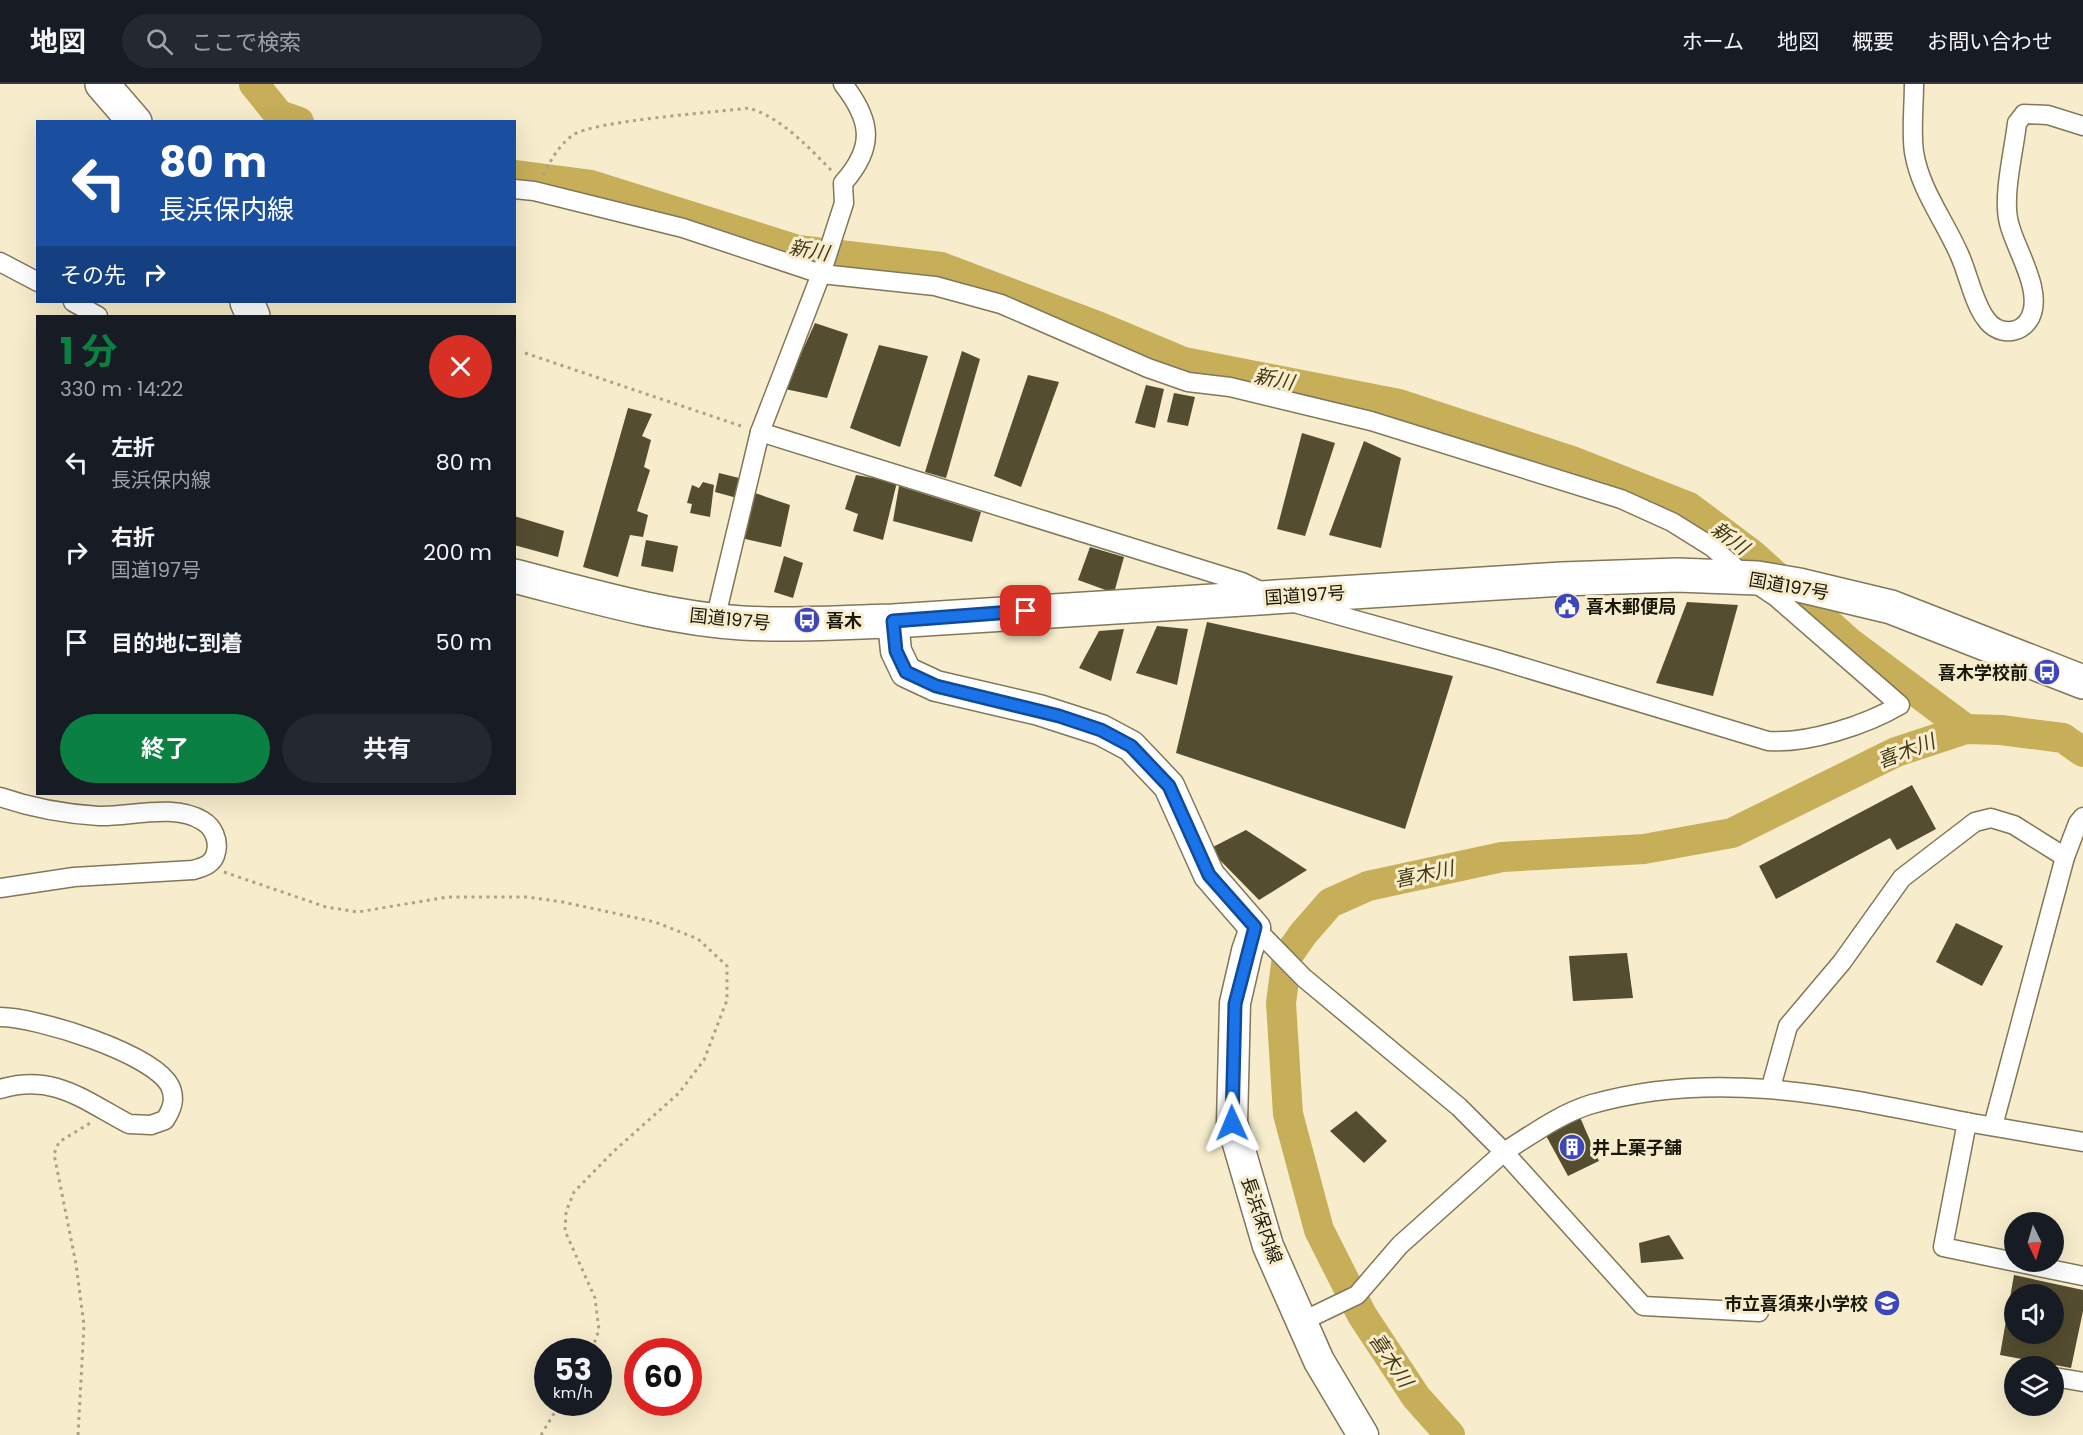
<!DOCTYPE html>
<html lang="ja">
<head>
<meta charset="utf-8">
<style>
  :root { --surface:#171b24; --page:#242831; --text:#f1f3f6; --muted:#9ea1a6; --line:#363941; --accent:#0b8043 }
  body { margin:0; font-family:Poppins,"Noto Sans JP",sans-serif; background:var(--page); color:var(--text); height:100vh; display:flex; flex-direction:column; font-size:22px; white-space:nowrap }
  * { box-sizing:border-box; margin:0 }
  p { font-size:20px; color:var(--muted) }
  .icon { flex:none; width:33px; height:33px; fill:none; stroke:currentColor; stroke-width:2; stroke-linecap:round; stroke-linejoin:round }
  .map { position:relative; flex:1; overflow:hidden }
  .sheet { position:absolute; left:36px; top:231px; width:480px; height:480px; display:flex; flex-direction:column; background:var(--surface); border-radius:0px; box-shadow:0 6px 24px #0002 }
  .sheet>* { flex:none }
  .banner { position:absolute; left:36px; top:36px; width:480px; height:183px; border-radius:0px; box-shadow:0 6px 24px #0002; background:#1a4fa0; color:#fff; overflow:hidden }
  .needle { width:39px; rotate:175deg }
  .fabs { position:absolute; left:2004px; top:1128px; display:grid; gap:12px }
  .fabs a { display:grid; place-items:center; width:60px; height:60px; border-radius:50%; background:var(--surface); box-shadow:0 6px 24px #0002; font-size:30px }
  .speed { position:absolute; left:534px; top:1254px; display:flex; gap:12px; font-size:30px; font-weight:700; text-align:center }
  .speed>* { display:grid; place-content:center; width:78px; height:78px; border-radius:50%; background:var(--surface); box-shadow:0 6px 24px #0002; line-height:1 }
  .speed small { font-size:15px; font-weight:400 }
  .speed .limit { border:9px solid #d22; background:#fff; color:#111 }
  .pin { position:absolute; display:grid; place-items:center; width:51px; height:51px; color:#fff; margin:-26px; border-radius:12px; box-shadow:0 3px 9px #0006 }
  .me { position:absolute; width:66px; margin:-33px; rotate:359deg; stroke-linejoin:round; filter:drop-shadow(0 0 4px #0008) }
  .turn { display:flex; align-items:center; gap:21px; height:126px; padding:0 24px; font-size:27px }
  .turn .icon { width:78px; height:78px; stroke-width:2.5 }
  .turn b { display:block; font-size:42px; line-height:51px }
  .then { display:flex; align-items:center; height:57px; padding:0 24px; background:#0003; gap:12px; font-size:22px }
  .round { display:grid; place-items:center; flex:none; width:63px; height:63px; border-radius:32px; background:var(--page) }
  .headline { display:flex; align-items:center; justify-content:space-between; height:102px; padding:0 24px }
  h1 { font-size:36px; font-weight:700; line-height:45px; color:var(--accent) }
  .action { display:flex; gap:12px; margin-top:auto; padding:12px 24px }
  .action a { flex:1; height:69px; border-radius:36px; background:var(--accent); color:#fff; font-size:24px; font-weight:700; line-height:69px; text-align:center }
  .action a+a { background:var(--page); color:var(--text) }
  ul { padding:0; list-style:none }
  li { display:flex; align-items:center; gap:18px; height:90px; padding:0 24px }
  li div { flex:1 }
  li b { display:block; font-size:22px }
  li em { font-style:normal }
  header { display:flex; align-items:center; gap:36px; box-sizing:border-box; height:84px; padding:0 30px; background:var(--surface); border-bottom:2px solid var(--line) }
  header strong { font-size:28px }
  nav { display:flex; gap:33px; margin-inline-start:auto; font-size:21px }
  .search { width:420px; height:54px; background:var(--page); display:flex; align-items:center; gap:15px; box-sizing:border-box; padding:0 21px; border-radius:33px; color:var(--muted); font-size:22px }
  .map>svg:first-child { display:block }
</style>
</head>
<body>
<header>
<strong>地図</strong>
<div class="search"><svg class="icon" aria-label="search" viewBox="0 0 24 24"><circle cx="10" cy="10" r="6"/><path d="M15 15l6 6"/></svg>ここで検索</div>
<nav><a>ホーム</a><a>地図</a><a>概要</a><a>お問い合わせ</a></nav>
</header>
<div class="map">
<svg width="2083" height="1351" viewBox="0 0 2083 1351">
  <rect width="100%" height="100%" fill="#f7edcc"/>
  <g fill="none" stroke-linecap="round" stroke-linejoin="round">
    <g stroke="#c7ae58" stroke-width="30">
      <polyline points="254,0 279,31 299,38"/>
      <polyline points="514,91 591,101 798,166 941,183 1100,243 1184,278 1399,320 1572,377 1689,423 1753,471 1849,558 1966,645"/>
      <polyline points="1450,1351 1416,1313 1362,1231 1319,1146 1288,1030 1281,919 1287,873 1303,850 1330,819 1368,802 1502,773 1644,765 1732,749 1896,668 1966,645 2001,646 2063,654 2083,668"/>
    </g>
  </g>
  <g fill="#554d30" fill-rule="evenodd">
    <polygon points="815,239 848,250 827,314 785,305"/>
    <polygon points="879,261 928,272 900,363 850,344"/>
    <polygon points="962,267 980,275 946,394 925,388"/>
    <polygon points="1028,291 1059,298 1021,403 994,392"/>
    <polygon points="1146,301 1164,305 1155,344 1135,339"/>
    <polygon points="1174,309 1195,313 1188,342 1167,338"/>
    <polygon points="628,324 652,330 642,352 651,356 644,383 650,386 637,427 648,431 643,453 630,451 618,493 583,483"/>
    <polygon points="1302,349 1335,359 1305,452 1277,445"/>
    <polygon points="1364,357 1401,374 1381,464 1329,451"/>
    <polygon points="719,389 743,395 737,414 715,408"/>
    <polygon points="856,391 897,398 883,456 853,447 858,430 845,425"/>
    <polygon points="703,398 714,401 710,433 690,429 692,420 687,419 692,401 699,404"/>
    <polygon points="899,402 981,428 972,458 893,437"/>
    <polygon points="755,409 790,421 781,463 741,454"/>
    <polygon points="514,432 564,447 558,473 514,461"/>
    <polygon points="646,456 678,462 673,488 641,482"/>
    <polygon points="1090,463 1124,473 1114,509 1078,496"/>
    <polygon points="784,472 803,479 793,514 774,508"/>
    <polygon points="1687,518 1738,521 1713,612 1656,599"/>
    <polygon points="1207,538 1453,592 1405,745 1176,669"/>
    <polygon points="1157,542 1188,545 1177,601 1136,589"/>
    <polygon points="1124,545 1111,597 1079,584 1099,547"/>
    <polygon points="1912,701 1936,745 1897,766 1890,754 1776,815 1759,782"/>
    <polygon points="1246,746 1307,786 1259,816 1209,765"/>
    <polygon points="1956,839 2003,862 1982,902 1936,878"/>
    <polygon points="1627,869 1633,914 1573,917 1569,872"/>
    <polygon points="1356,1027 1387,1057 1364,1079 1330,1047"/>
    <polygon points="1579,1031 1599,1077 1568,1092 1544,1048"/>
    <polygon points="1669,1151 1684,1175 1641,1179 1639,1159"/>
    <path d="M2014,1191L2083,1206V1227L2071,1284L2000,1271ZM2014,1210H2054V1250H2014Z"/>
  </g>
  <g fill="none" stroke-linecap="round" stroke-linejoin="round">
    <defs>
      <g id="street">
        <path d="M1914,0C1914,22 1911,47 1914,68C1920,106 1945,137 1960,172C1968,190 1974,220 1986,235C1997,251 2020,252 2030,234C2044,207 2015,165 2009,139C2002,112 2014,67 2017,39L2024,30L2048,31L2083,42"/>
        <path d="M514,105L534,107L683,144L821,190L935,202L1001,220L1148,284L1188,298L1230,303L1371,337L1621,415L1672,438L1712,463L1746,493L1776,513L1900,621C1866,641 1808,660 1768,657L1496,575L1298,520"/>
        <polyline points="0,178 38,198"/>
        <polyline points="73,218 98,232"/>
        <polyline points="760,348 1242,498 1264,509"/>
        <path d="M715,536L760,348L821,190L844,119L843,99C875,63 872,37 843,0"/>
        <path d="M0,713C32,724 65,730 99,732C130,733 174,719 203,737C213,743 219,756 216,768C214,780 204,783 193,786L74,793L0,804"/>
        <path d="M1255,844L1304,894L1459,1023L1504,1068C1531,1051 1561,1029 1592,1020C1719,984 1841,1013 1966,1038C2005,1045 2044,1051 2083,1058"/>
        <path d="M0,933C36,933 153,969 170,1002C176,1015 172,1025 165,1036L151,1041L129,1040C83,1016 54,989 0,1005"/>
        <polyline points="1771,1003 1788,942 1842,878 1902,794 1975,738 1991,734 2014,741 2065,773"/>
        <polyline points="1967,1038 1943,1163 2083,1192"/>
        <polyline points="1993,1042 2065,773 2078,739 2083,733"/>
        <polyline points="1303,1237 1357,1211 1400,1161 1504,1068 1643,1222 1759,1228"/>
        <polyline points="2054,1293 2083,1298"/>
      </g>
      <polyline id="primary" points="893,537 896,567 906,588 936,602 1039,626 1101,646 1131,662 1169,702 1209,791 1255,844 1247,867 1235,919 1232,1039 1268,1162 1319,1277 1363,1351"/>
      <g id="highway">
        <polyline points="102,0 135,38"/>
        <polyline points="247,218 253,232"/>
        <path d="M514,492C589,511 665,534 742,539C792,542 843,538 893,537L1562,495L1677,491L1757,494L1799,501L1891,523L2083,598"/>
      </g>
    </defs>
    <use href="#street" stroke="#817759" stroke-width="21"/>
    <use href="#primary" stroke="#817759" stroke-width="33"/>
    <use href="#highway" stroke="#817759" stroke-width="36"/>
    <g stroke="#aaa389" stroke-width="3" stroke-dasharray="3 4.5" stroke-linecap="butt">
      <path d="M543,91C551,76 559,61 573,51C592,37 718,28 749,24C782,34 808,63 832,87"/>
      <polyline points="525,269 744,343"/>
      <polyline points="224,788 326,823 358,828 447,813 527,813 563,818 655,838 698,855 727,882 727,916 704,976 679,1009 614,1067 574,1108 566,1128 565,1147 595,1214 599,1246 591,1268"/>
      <polyline points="78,1351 84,1241 76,1180 54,1070 59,1058 90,1039"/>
      <polyline points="541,1351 561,1318"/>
    </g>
    <use href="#street" stroke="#fff" stroke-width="18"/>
    <use href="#primary" stroke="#fff" stroke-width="30"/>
    <use href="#highway" stroke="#fff" stroke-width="33"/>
  </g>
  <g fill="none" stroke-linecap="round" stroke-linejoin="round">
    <defs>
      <polyline id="route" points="1026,527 893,537 896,567 906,588 936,602 1059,632 1101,646 1131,662 1169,702 1209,791 1255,843 1235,920 1232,1039"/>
    </defs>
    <use href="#route" stroke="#114b97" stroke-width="15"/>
    <use href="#route" stroke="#1a73e8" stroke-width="10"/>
  </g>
  <defs>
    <symbol id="civic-disc" viewBox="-11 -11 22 22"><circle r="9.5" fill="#3d47bb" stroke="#f7edcc"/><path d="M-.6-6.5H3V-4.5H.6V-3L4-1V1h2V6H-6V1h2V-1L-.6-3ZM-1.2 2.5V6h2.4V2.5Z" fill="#fff"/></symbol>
    <symbol id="bus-disc" viewBox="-11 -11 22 22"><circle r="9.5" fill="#3d47bb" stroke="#f7edcc"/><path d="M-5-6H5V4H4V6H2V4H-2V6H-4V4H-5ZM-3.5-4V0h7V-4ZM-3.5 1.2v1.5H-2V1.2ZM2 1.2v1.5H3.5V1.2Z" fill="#fff"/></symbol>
    <symbol id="building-disc" viewBox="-11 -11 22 22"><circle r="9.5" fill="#3d47bb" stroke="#f7edcc"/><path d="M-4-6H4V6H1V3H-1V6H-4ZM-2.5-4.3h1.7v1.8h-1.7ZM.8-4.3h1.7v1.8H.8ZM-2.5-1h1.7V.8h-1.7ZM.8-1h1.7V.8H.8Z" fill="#fff"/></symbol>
    <symbol id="school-disc" viewBox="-11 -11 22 22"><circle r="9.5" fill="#3d47bb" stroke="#f7edcc"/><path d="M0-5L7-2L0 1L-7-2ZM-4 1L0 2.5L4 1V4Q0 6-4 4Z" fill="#fff"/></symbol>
  </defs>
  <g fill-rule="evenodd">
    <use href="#civic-disc" x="1552" y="507" width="30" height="30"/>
    <use href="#bus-disc" x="792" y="521" width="30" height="30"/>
    <use href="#bus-disc" x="2032" y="573" width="30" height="30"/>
    <use href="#building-disc" x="1557" y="1048" width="30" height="30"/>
    <use href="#school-disc" x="1872" y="1204" width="30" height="30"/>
  </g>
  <g text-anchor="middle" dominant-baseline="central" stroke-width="6" stroke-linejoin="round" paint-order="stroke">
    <g font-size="18" fill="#1a170b" stroke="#f7edcc">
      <text transform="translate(1789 502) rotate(10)">国道197号</text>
      <text transform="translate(1305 511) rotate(-4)">国道197号</text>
      <text transform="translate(730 535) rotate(6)">国道197号</text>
      <text transform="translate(1262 1136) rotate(71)">長浜保内線</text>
    </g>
    <g font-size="18" font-weight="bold" fill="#1a170b" stroke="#f7edcc" text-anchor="start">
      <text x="1586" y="522">喜木郵便局</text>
      <text x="826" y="536">喜木</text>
      <text x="2028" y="588" text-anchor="end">喜木学校前</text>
      <text x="1592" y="1063">井上菓子舗</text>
      <text x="1868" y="1219" text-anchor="end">市立喜須来小学校</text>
    </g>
    <g font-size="20" font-style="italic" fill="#443914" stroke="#f7edcc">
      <text transform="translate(809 166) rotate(10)">新川</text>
      <text transform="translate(1274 295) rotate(11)">新川</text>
      <text transform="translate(1730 454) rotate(36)">新川</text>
      <text transform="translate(1906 667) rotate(-21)">喜木川</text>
      <text transform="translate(1424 790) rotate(-12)">喜木川</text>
      <text transform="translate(1391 1276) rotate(56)">喜木川</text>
    </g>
  </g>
</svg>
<div class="fabs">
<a><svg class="needle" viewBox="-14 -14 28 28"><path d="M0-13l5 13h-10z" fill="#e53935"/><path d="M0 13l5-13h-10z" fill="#9ea1a6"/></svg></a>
<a><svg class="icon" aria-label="sound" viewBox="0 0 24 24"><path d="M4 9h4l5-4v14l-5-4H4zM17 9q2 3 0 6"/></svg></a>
<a><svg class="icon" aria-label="layers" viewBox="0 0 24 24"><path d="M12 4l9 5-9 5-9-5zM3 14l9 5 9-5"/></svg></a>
</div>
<div class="speed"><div>53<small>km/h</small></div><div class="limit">60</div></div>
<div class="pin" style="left:1026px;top:527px;background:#d93025"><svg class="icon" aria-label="arrive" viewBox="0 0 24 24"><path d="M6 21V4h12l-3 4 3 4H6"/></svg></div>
<svg class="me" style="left:1232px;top:1039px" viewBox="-20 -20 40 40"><path d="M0-17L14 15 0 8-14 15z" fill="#1a73e8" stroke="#fff" stroke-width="4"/></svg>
<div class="banner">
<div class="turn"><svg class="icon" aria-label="left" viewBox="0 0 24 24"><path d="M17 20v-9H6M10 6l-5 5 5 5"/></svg><div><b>80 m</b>長浜保内線</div></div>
<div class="then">その先<svg class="icon" aria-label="right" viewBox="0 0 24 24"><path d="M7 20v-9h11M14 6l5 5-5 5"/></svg></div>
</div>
<section class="sheet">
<div class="headline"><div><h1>1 分</h1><p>330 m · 14:22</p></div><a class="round" style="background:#d93025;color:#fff"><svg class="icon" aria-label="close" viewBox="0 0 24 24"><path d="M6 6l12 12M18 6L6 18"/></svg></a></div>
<ul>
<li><svg class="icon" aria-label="left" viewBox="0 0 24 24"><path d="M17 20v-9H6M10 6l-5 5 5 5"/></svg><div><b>左折</b><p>長浜保内線</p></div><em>80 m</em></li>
<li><svg class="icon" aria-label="right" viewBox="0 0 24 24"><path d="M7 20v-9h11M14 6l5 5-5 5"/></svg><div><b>右折</b><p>国道197号</p></div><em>200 m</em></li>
<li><svg class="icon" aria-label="arrive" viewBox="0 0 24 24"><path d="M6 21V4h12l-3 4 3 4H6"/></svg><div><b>目的地に到着</b></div><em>50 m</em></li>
</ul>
<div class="action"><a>終了</a><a>共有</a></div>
</section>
</div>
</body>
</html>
